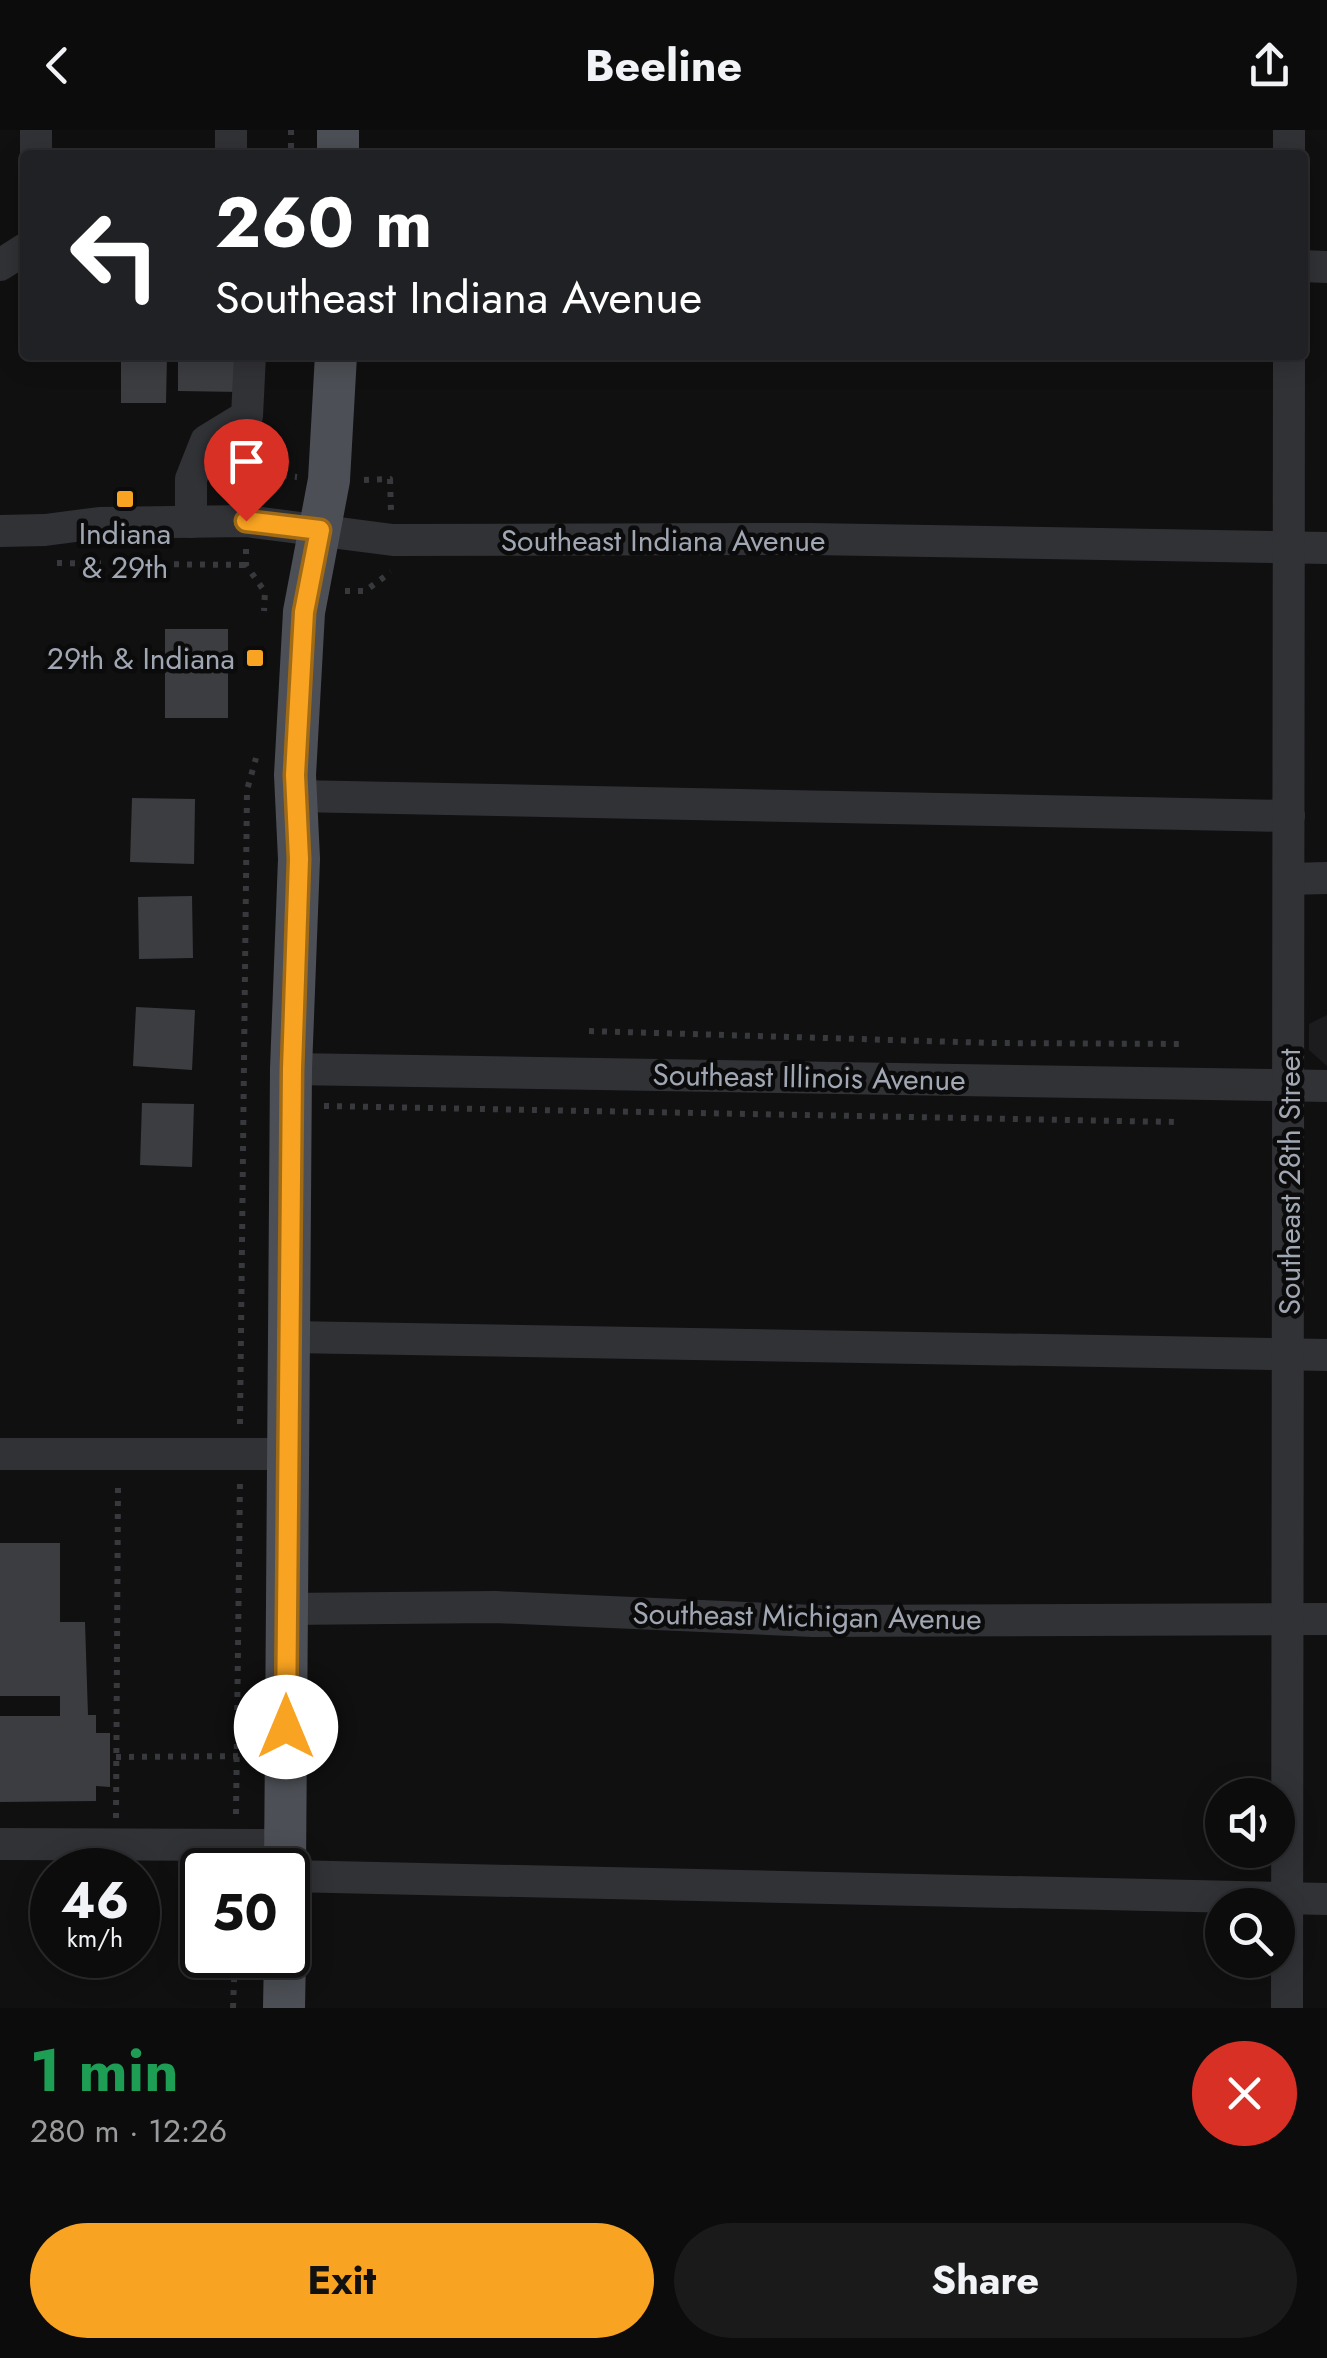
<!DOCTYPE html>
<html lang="en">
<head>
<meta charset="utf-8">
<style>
  :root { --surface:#0c0c0d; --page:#1a1a1b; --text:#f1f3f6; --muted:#9a9b9d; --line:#2c2c2e; --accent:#f8a321 }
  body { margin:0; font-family:Jost,sans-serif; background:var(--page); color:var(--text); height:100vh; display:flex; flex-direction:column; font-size:38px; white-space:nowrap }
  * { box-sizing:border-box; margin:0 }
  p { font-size:32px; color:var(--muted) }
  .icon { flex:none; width:55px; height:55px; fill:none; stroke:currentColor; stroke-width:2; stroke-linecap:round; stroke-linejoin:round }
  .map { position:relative; height:1878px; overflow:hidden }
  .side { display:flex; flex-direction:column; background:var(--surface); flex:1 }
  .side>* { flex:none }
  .top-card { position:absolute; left:20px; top:20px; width:1288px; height:210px; border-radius:10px; box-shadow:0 5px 25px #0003,0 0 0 2px var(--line); background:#202124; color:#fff; overflow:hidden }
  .fabs { position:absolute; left:1205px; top:1648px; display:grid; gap:20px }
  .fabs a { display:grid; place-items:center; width:90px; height:90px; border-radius:50%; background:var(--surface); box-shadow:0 5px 25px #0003,0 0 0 2px var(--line); font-size:50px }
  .speed { position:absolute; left:30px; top:1718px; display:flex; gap:20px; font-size:50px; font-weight:700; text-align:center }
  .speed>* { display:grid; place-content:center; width:130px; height:130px; border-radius:50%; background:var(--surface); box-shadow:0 5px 25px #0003,0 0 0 2px var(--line); line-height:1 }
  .speed small { font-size:25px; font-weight:400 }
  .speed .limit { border:5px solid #111; border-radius:15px; background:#fff; color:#111 }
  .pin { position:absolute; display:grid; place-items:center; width:85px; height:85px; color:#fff; margin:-102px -42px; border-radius:50% 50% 50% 0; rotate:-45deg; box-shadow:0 0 10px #0007 }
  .pin .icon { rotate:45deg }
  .me { position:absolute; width:110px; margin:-55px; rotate:0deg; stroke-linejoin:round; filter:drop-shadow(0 0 8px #0008) }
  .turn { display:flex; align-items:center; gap:35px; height:210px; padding:0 30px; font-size:45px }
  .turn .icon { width:130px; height:130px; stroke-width:2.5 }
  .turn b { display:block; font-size:70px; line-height:85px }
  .round { display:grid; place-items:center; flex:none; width:105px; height:105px; border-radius:52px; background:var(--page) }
  .summary { display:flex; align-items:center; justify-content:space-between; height:170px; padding:0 30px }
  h1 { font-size:60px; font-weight:700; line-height:75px; color:#1e9e55 }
  .cta { display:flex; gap:20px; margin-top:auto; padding:20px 30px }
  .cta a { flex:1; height:115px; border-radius:60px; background:var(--accent); color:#111; font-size:40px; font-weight:700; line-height:115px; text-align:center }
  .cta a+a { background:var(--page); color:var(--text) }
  header { display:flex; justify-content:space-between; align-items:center; height:130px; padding:0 30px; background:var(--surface); font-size:45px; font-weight:700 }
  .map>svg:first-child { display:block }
</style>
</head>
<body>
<header><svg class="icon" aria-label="back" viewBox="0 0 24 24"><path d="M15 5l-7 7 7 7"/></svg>Beeline<svg class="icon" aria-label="share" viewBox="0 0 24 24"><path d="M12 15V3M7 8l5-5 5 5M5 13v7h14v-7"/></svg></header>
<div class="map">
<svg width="1327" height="1878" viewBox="0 0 1327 1878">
  <rect width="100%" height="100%" fill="#101011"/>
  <polygon fill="#1c1c1e" points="1327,885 1327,936 1309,920 1309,894"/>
  <g fill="#3c3d41">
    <polygon points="121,225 167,225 166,273 121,273"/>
    <polygon points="178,225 241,225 241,262 178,261"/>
    <rect x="165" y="499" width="63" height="89"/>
    <polygon points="132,668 195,669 194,734 130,732"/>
    <polygon points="192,766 193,828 139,829 138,767"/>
    <polygon points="136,877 195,880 192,940 133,936"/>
    <polygon points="142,973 194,974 192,1037 140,1035"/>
    <polygon points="0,1413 60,1413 60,1492 85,1492 88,1585 96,1585 96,1603 110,1603 110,1657 96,1656 96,1671 0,1672 0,1586 60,1586 60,1566 0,1566"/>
  </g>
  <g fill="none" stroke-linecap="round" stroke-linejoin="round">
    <g stroke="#37393d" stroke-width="6" stroke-dasharray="5 8" stroke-linecap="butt">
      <polyline points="291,0 291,25"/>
      <polyline points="269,344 297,347"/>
      <polyline points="364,350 390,349 391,381"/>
      <polyline points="250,363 269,344 272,303"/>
      <polyline points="246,419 246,435 265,462 264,481"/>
      <polyline points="57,433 246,435"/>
      <polyline points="345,461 365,461 391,442"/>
      <polyline points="589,901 993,913 1185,914"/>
      <polyline points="324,976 1176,992"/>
      <polyline points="240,1294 247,660 256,628"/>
      <polyline points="116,1627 250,1626"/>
      <polyline points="236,1684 240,1351"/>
      <polyline points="116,1688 118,1355"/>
      <polyline points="233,1878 235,1825"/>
    </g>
    <g stroke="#313236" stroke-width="32">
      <polyline points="36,0 36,25"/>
      <polyline points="231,0 231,25"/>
      <polyline points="1289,25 1289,0"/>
      <polyline points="0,135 25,119"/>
      <polyline points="1302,136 1327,137"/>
      <polyline points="191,392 191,349 206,311 247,286 250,225"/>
      <polyline points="0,401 45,400 99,393 246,391 393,410 811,409 1327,418"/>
      <polyline points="295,666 1289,686"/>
      <polyline points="1289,749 1327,748"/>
      <polyline points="291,939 1327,956"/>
      <polyline points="290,1207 1327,1225"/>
      <polyline points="0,1324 288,1324"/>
      <polyline points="286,1479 495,1477 813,1491 1327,1489"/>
      <polyline points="0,1714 285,1715"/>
      <polyline points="288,1746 1327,1769"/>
      <polyline points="1287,1878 1289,225"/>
    </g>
    <g stroke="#4c4f55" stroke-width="42">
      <polyline points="338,25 338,0"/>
      <polyline points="285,1740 291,939 299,729 295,645 304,482 329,350 336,225"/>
      <polyline points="284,1878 285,1825"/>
    </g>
  </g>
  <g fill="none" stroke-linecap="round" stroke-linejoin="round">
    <defs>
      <polyline id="route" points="246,391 320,400 304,482 295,645 299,729 292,939 286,1597"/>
    </defs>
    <use href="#route" stroke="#a16a15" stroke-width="25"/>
    <use href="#route" stroke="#f8a321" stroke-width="18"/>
  </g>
  <g fill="#f8a321" stroke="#0b0b0c" stroke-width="4">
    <rect x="115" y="359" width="20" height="20" rx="5"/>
    <rect x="245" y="518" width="20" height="20" rx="5"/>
  </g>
  <g text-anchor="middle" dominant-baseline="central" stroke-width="9" stroke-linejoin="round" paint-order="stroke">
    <g font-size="30" fill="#a0a7b3" stroke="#0b0b0c">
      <text x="125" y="403">Indiana<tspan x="125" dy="34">&amp; 29th</tspan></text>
      <text x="235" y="528" text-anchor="end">29th &amp; Indiana</text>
    </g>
    <g font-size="30" fill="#a0a7b3" stroke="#0b0b0c">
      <text x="663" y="410">Southeast Indiana Avenue</text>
      <text transform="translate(809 947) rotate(1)">Southeast Illinois Avenue</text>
      <text transform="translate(1289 1052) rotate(-90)">Southeast 28th Street</text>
      <text transform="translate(807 1486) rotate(1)">Southeast Michigan Avenue</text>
    </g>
  </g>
</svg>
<div class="fabs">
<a><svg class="icon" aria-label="sound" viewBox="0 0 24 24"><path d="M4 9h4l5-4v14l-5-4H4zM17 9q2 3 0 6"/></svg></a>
<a><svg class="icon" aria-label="search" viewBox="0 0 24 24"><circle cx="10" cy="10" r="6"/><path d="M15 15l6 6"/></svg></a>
</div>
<div class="speed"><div>46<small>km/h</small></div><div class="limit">50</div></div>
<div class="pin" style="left:246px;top:391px;background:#d93025"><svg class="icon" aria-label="arrive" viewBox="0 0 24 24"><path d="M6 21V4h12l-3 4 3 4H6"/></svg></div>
<svg class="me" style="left:286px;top:1597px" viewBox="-20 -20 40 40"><circle r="19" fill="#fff"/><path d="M0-13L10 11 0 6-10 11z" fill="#f8a321"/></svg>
<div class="top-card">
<div class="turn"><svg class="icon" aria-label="left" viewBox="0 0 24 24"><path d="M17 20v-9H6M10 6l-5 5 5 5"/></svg><div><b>260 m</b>Southeast Indiana Avenue</div></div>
</div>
</div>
<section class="side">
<div class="summary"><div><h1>1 min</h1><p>280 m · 12:26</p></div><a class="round" style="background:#d93025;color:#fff"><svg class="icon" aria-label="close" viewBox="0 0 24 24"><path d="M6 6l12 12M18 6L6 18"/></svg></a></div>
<div class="cta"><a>Exit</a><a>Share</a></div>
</section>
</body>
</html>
